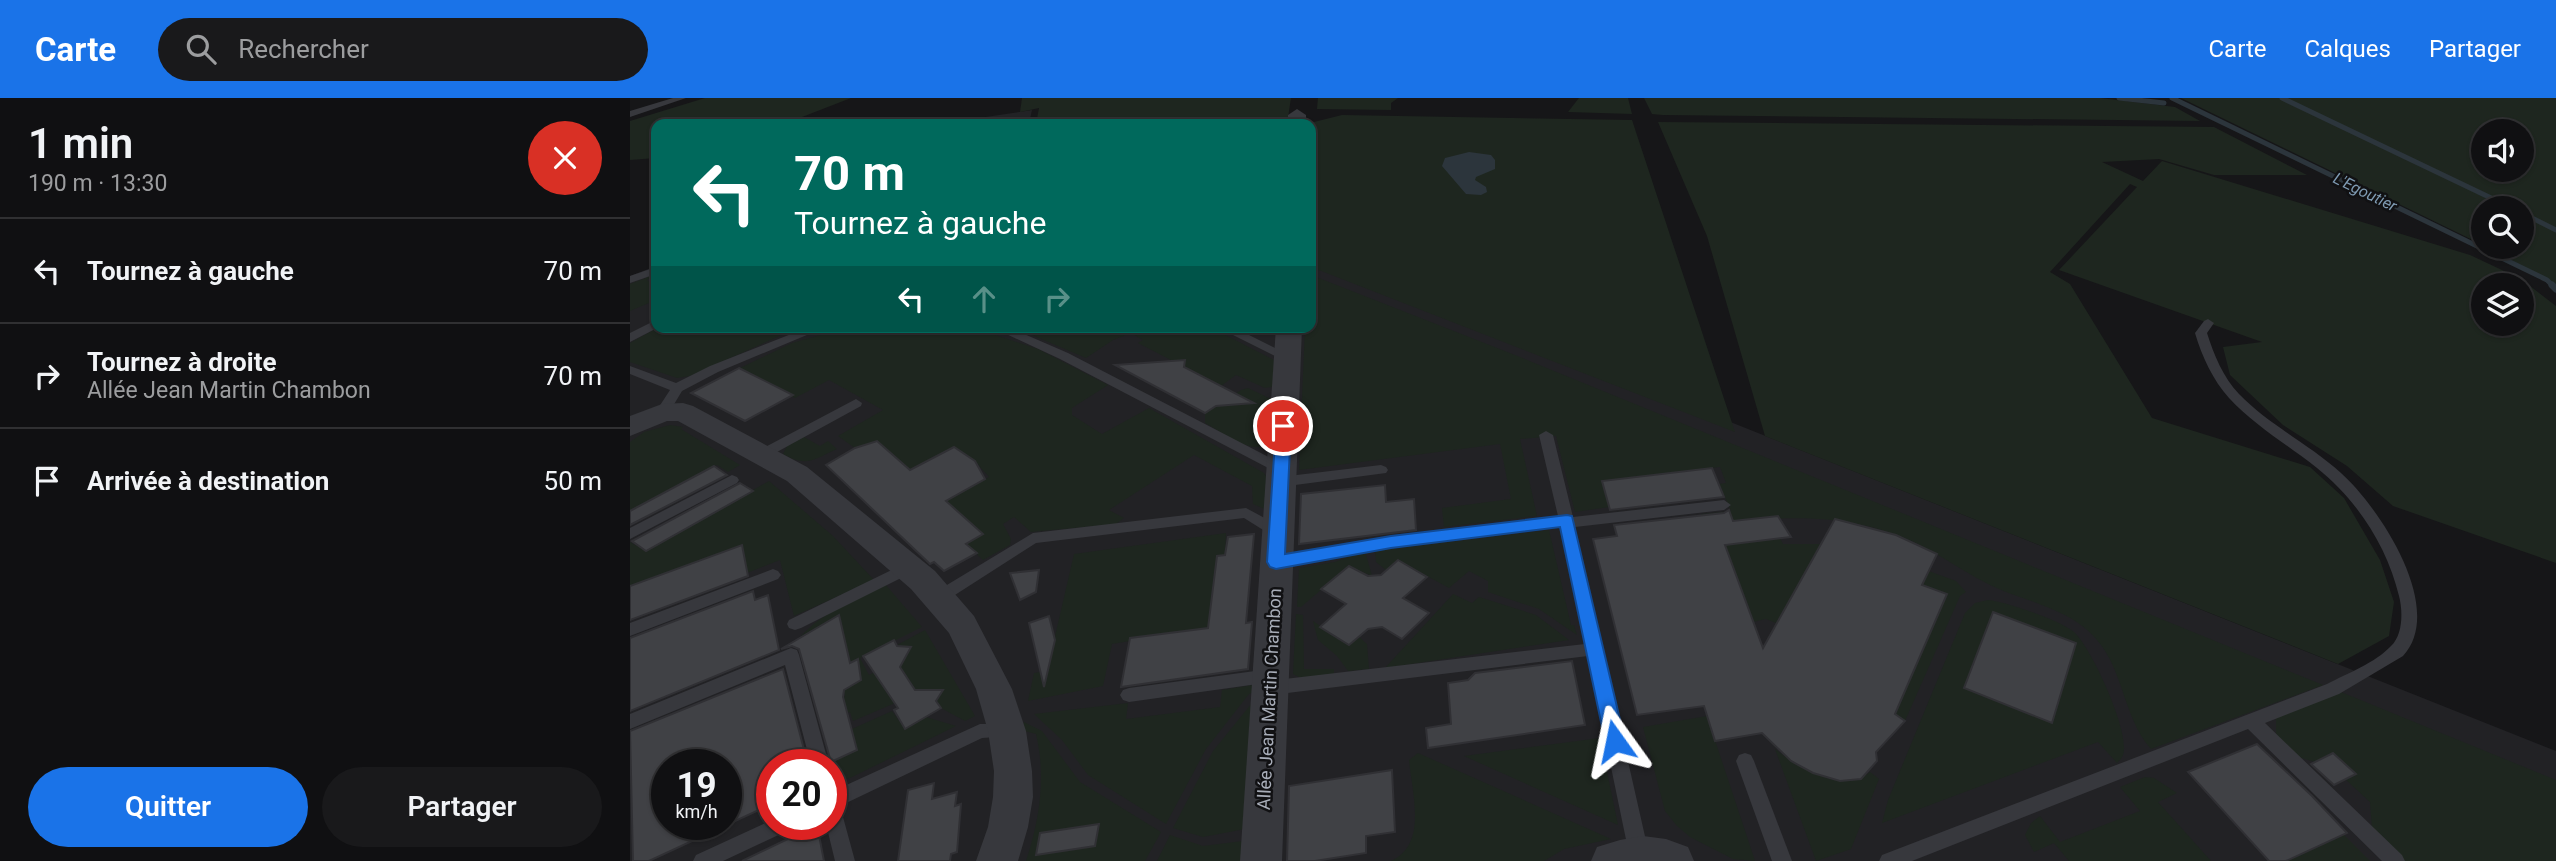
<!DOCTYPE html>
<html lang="fr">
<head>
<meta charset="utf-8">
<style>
  :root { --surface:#101012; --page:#19191b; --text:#f1f3f6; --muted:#9c9d9f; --line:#303032; --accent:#1a73e8 }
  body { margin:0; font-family:Roboto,sans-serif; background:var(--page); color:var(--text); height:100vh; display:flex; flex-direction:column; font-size:26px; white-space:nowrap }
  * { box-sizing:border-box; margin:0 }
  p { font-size:23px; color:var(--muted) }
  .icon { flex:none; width:38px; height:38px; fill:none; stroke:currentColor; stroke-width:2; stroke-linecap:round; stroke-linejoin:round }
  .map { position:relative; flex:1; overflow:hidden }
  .panel { display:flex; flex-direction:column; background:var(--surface); width:630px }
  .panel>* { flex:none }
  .hud { position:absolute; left:21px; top:21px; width:665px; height:214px; border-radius:14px; box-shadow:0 2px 5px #0004,0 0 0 2px var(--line); background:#00695c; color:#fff; overflow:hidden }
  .fabs { position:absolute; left:1841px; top:21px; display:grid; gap:14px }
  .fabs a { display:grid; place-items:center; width:63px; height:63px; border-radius:50%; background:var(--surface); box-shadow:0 2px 5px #0004,0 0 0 2px var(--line); font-size:35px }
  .speed { position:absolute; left:21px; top:651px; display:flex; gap:14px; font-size:35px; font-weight:700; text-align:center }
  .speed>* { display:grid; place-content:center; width:91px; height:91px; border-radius:50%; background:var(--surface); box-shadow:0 2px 5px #0004,0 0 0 2px var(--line); line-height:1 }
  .speed small { font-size:18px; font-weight:400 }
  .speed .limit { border:10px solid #d22; background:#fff; color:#111 }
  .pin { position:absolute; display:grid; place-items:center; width:60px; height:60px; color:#fff; margin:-30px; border:4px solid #fff; border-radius:50%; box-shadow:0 2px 7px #0007 }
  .me { position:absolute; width:77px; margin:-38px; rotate:348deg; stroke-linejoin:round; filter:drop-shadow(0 0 5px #0008) }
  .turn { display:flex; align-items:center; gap:24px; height:147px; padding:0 28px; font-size:32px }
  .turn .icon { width:91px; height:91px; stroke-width:2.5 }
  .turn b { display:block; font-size:49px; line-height:60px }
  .lanes { display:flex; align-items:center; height:66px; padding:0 28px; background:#0003; justify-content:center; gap:35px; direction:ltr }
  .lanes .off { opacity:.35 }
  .round { display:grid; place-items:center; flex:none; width:74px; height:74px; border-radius:37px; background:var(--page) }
  .overview { display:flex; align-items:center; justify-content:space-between; height:119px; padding:0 28px }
  h1 { font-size:42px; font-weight:600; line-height:52px }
  .primary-button { display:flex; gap:14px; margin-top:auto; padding:14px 28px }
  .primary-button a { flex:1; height:80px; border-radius:42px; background:var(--accent); color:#fff; font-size:28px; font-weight:600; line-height:80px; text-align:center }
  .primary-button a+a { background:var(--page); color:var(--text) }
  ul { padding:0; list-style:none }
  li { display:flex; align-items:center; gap:21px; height:105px; padding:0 28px; border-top:2px solid var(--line) }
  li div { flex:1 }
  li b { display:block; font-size:26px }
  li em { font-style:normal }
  header { display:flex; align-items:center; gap:42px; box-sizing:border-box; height:98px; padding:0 35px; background:var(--accent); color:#fff }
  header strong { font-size:33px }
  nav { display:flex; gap:38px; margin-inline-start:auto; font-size:24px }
  .search { width:490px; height:63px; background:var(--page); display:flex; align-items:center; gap:18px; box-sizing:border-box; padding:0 24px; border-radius:38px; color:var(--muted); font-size:26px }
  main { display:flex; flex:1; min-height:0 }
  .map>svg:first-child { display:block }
</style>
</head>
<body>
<header>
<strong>Carte</strong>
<div class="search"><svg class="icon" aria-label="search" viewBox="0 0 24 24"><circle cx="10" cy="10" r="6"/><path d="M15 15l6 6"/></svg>Rechercher</div>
<nav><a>Carte</a><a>Calques</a><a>Partager</a></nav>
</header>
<main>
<section class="panel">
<div class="overview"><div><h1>1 min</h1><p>190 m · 13:30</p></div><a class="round" style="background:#d93025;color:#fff"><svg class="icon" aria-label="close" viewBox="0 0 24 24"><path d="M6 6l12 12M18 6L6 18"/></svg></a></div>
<ul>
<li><svg class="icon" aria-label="left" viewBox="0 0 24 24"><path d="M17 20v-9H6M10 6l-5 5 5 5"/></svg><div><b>Tournez à gauche</b></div><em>70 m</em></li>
<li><svg class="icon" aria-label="right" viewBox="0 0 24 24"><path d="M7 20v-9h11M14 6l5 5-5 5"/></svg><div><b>Tournez à droite</b><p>Allée Jean Martin Chambon</p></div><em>70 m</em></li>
<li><svg class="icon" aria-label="arrive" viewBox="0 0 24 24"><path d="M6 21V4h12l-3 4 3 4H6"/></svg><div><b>Arrivée à destination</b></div><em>50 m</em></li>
</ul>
<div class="primary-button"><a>Quitter</a><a>Partager</a></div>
</section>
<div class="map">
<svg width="1926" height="763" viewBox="0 0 1926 763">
  <rect width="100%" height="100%" fill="#161618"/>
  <g fill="#222225" fill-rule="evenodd">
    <polygon points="402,12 399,26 308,26 376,16"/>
    <path d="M681,157L1926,653V763H0V178L26,168V229H681ZM37,667H96V726H37ZM142,667H201V726H142Z"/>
  </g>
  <g fill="#1e261f" fill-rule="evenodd">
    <polygon points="75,0 221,0 154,26 26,26 26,60 0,62 0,23"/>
    <polygon points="392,0 661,0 657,26 406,26 409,10 390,14"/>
    <polygon points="688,0 768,0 761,5 761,12 687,11"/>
    <polygon points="949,0 998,0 1002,16 938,14"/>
    <polygon points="1014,0 1470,0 1545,9 1570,23 1033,17 1022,16"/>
    <polygon points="1551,0 1649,0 1878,110 1853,110 1853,147"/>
    <path d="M1654,0H1926V130L1892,113V110H1885ZM1892,33V72H1853V33Z"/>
    <polygon points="712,17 1002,22 1105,334 681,169 680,25"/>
    <path d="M1028,24L1584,29L1677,77H1584L1529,61L1472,64L1513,83L1532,63L1840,157L1891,181L1926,208V465L1763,408L1717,368L1653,327L1600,277L1593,249L1632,244L1429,172L1507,89L1500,86L1420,174L1440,186L1522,320L1680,369L1714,400L1750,462L1764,504L1759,538L1708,566L1135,338L1077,138ZM1853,187H1892V226H1853Z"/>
    <polygon points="1892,117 1926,134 1926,186 1856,149 1892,149"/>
    <polygon points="26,176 17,182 26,190 26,202 0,213 0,186"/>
    <path d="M681,177L890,259L1693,587L1521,651C1493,619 1494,573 1467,542C1443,513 1402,505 1369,491C1341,479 1316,460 1290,447C1221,413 1149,418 1075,427L1071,416L1101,413L1089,386L1096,385L1090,369L972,383L979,409L945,414L926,338L890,341L907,418L814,429L812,410L881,401L870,346L669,372L675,229H681Z"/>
    <polygon points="29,229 39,234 50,229 160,230 154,236 60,278 47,280 0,264 0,245"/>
    <polygon points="219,229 344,230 408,251 478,287 442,310 442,317 472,336 519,310 634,375 641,385 637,412 623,406 622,388 564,357 479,412 494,420 486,426 401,434 384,419 373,426 381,441 380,447 353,462 336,446 352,436 309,398 327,388 333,393 359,379 343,361 324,349 298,363 286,377 247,343 225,350 208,338 253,312 199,282 165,300 110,270 162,245"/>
    <polygon points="383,229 580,229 648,264 647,288 635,290 606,277 591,288 508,245 513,242 501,235 483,242 456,260"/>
    <path d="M618,290L647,304L643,346C619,357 596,336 575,325V315L611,292Z"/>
    <polygon points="40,327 53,329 51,331 110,367 98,374 87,367 0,413 0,344 14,334"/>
    <path d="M174,339L190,348L198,343L207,351C184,361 177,370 153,356L157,348Z"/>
    <polygon points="139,383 203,438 244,482 164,518 150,462 117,475 112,447 0,488 0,444 16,453"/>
    <polygon points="919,432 941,527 944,527 947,537 909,511 858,494 858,483 839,473 819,490 768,462 756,472 746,464 745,453"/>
    <polygon points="596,435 595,457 587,458 578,530 504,539 500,543 482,546 473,588 398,603 404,575 417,573 444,456"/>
    <polygon points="1150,440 1153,446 1192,446 1146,525 1136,521 1123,524 1095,447"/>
    <polygon points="735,453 742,478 719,468 671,509 667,509 669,470 705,464"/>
    <polygon points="1263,460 1326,483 1336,494 1330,498 1275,623 1192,567 1239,510 1302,532 1317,496 1257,474"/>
    <path d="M255,486L292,529L230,560L239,577L245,574L265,605L223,623L220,614L190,627L186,611L215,598L209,571L221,565L209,517L170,539C193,514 225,501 255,486Z"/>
    <polygon points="823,496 842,505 849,499 906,517 939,542 755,570"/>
    <path d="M1358,502C1377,504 1429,522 1444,534C1461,549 1501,635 1493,657C1492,660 1489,663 1487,665L1468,644L1252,725L1258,702L1335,515L1345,505Z"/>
    <polygon points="666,516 673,517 674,571 704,571 704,576 673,581 663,576"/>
    <polygon points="683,523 719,547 729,539 737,546 739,571 718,573 707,558 688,542"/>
    <polygon points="295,532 345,618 335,623 311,610 306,603 309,598 304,592 290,598 266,563 278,554 273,548 267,547"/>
    <polygon points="628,586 627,593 619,596 576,651 536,726 458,677 432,642 404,616 498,605 496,621 590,609 592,592"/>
    <polygon points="1711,594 1926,682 1926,763 1775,763 1742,731 1740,704 1702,669 1668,659 1646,639 1646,620"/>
    <polygon points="622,605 620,730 573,739 543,730 583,653"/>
    <polygon points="262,613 275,631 296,619 326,628 220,680 208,682 198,665 227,652 222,631"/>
    <polygon points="1077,618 1125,763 1103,761 1060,739 1047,728 1035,713 1013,629"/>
    <path d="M394,624L412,633L450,684L531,734L515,763H396C410,721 416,678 406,636L391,632Z"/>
    <polygon points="970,640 988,727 834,658"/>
    <path d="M1145,651C1169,669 1211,697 1240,674L1249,681L1221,751L1186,763Z"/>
    <path d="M788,655L981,741L934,751L914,763H761C798,746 782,696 779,662Z"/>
    <polygon points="1515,679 1524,680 1547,695 1528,704 1581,763 1439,763 1424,745 1404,754 1395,737 1401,725 1410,718 1430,744 1510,713 1490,689"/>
    <polygon points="540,737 573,748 621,742 620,763 527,763"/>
    <polygon points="1714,737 1740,763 1656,763"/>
  </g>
  <polygon fill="#2c353c" points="839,54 861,57 865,62 865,71 846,79 845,82 856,89 857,94 851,97 836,96 812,68 815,60"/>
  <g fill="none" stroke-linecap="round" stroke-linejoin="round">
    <g stroke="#2c353c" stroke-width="5">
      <polyline points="1489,0 1534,5"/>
      <polyline points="1542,0 1917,182 1924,189"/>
      <polyline points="1652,0 1882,110"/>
      <polyline points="1892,115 1926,132"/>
    </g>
    <polyline stroke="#2c353c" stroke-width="7" points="1922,187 1926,191"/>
  </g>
  <g fill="#404145" stroke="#303034" stroke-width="2" fill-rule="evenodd">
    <polygon points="555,262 554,269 624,305 586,308 575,315 485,267"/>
    <polygon points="109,270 163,297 115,323 61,295"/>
    <polygon points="247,343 280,372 324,349 345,363 355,381 316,403 353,436 336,446 347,455 314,473 304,464 300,466 196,367 225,350"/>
    <polygon points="84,368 97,377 0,427 0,413"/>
    <polygon points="1082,370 1094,399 980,412 972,383"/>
    <polygon points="110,385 123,393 16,453 2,443"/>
    <polygon points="755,387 756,404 784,401 786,432 669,446 671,396"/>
    <polygon points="1099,412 1103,423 1148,418 1161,439 1095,447 1133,550 1205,421 1266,437 1307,456 1292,487 1317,496 1265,616 1275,623 1246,654 1247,663 1231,681 1210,683 1183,675 1161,663 1132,635 1085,643 1074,608 1007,617 963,441 987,438 984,427 1094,415"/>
    <polygon points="624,436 616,525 622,524 618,571 491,589 500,540 578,530 587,458 595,457 598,439"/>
    <polygon points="112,447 118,478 0,522 0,488"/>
    <polygon points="768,462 797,479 773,500 799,515 772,541 752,529 738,531 719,547 690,529 716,506 691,491 719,468 738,478 751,477"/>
    <polygon points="409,472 406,494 390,502 380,475"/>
    <polygon points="123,493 125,502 138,497 149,552 0,613 0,540"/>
    <polygon points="1363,514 1446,545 1422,625 1334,590"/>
    <polygon points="209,517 220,565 228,561 231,582 214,592 213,599 227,652 201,664 169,551 162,548 151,551"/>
    <polygon points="419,518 425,542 414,589 399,525"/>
    <polygon points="264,542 267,548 281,549 270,569 285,592 313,592 306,603 311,610 275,631 264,612 268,610 233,558"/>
    <polygon points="942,563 955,627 798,650 796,630 821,626 818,585 838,582 845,575"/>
    <path d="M153,571L178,667H142V706L19,763H3L0,633ZM37,667H96V726H37Z"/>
    <polygon points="1627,646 1682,698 1717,735 1656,763 1639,763 1558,674"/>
    <polygon points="1703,655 1726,676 1704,687 1681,666"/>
    <polygon points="762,672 765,734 736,738 736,755 685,763 657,763 659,688"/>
    <polygon points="304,685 302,701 327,694 325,708 331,706 327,754 321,756 320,763 268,763 278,692"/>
    <polygon points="469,726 465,748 406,757 410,735"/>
    <polygon points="187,727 194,763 112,763"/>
  </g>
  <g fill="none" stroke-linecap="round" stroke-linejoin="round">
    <g fill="#37383d" fill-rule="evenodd">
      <polygon points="43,0 56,0 0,19 0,13"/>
      <polygon points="26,169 26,176 0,185 0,178"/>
      <path d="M1578,221L1584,225L1577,235C1584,257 1593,279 1609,296C1639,327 1679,346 1711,375C1748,408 1817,510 1773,558L1709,596L1635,625L1772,757L1775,763H1752L1618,631L1282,763H1249L1252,757L1697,586C1718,575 1745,565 1761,548C1773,537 1773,513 1769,498C1757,448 1727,402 1687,370C1658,347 1625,328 1599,300C1583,282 1572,259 1565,235L1574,223Z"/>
      <polygon points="26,222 26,229 29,229 0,244 0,235"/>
      <polygon points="179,229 196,229 88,274 52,293 37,318 32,319 25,315 40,292 0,276 0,268 46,285 80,268"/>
      <polygon points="361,229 378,229 438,255 656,368 658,371 651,376 646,374 430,261"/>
      <polygon points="587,229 603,229 663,259 661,262 653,262"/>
      <polygon points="226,301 232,305 231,308 136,360 126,360 124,357 126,354"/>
      <polygon points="916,333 923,337 943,419 1094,402 1101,407 1094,412 945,429 1019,756 1016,762 1004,763 999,756 958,558 641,597 635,595 632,590 635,585 499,604 493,602 490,597 493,592 499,590 640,571 646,573 648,578 646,582 955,546 930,428 761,449 647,470 642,468 639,464 642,460 647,458 761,439 928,418 909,337"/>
      <polygon points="751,367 756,369 758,372 756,375 650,389 643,384 650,379"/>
      <polygon points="102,377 107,379 109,382 107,385 0,441 0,430"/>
      <polygon points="616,410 653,430 655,434 653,438 643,438 614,420 406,445 314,504 302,504 300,500 302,496 403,435"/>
      <polygon points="278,464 283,466 286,470 283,474 171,530 165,532 159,530 157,526 159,522"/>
      <polygon points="143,471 148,473 151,477 148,481 0,538 0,525"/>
      <polygon points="161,550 167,552 169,557 199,667 181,667 155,567 0,631 0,616"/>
      <polygon points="350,626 376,626 382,628 385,633 382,638 352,640 210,708 225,763 205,763 196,726 201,726 201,694"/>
      <polygon points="1115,655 1121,657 1124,663 1162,763 1142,763 1106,663 1109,657"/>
      <polygon points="142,722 142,726 161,726 159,732 93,763 63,763 66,757"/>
    </g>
    <g fill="#37383d" fill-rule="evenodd">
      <polygon points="667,11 676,17 676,26 658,26 658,17"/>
      <polygon points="646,229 672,229 652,763 610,763"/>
      <polygon points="53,305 63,308 177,369 305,473 344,518 382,591 396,633 402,673 403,699 398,729 388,763 346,763 358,729 363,699 364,673 358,633 346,591 319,535 281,491 157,383 48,323 37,323 0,338 0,318 32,306"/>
      <polygon points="1013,738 1036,741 1058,749 1064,763 961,763 967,749 990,742"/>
    </g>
  </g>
  <polygon fill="#1a73e8" stroke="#114b97" stroke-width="2" points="653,323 661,328 655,456 761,438 937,417 942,418 995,643 992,649 985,652 978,649 975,643 930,429 761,450 646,471 640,469 637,464 646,328"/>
  <g text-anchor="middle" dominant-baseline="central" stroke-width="5" stroke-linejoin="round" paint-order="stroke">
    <g font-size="16" font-style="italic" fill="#7f9bb3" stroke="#111113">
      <text transform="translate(1735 94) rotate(26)">L'Egoutier</text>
    </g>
    <g font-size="18" fill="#a8adb8" stroke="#111113">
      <text transform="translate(639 601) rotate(-87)">Allée Jean Martin Chambon</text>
    </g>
  </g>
</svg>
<div class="fabs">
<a><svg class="icon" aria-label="sound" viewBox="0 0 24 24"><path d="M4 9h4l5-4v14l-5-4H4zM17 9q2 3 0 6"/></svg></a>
<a><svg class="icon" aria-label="search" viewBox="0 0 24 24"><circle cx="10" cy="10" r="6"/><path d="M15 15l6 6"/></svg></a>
<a><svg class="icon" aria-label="layers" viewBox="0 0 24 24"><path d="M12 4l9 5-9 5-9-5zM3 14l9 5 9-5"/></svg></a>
</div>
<div class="speed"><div>19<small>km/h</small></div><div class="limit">20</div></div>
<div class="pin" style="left:653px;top:328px;background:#d93025"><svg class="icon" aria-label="arrive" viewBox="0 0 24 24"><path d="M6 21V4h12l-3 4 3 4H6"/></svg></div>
<svg class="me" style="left:985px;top:643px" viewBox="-20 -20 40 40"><path d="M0-17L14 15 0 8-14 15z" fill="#1a73e8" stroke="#fff" stroke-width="4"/></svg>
<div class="hud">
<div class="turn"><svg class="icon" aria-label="left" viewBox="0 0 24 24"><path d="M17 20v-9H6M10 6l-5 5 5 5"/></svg><div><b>70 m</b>Tournez à gauche</div></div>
<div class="lanes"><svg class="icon" aria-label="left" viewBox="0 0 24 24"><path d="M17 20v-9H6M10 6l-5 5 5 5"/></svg><svg class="icon off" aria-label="ahead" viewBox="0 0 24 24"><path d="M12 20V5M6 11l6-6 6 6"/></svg><svg class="icon off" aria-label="right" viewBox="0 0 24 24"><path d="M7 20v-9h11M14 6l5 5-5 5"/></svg></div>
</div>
</div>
</main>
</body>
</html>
